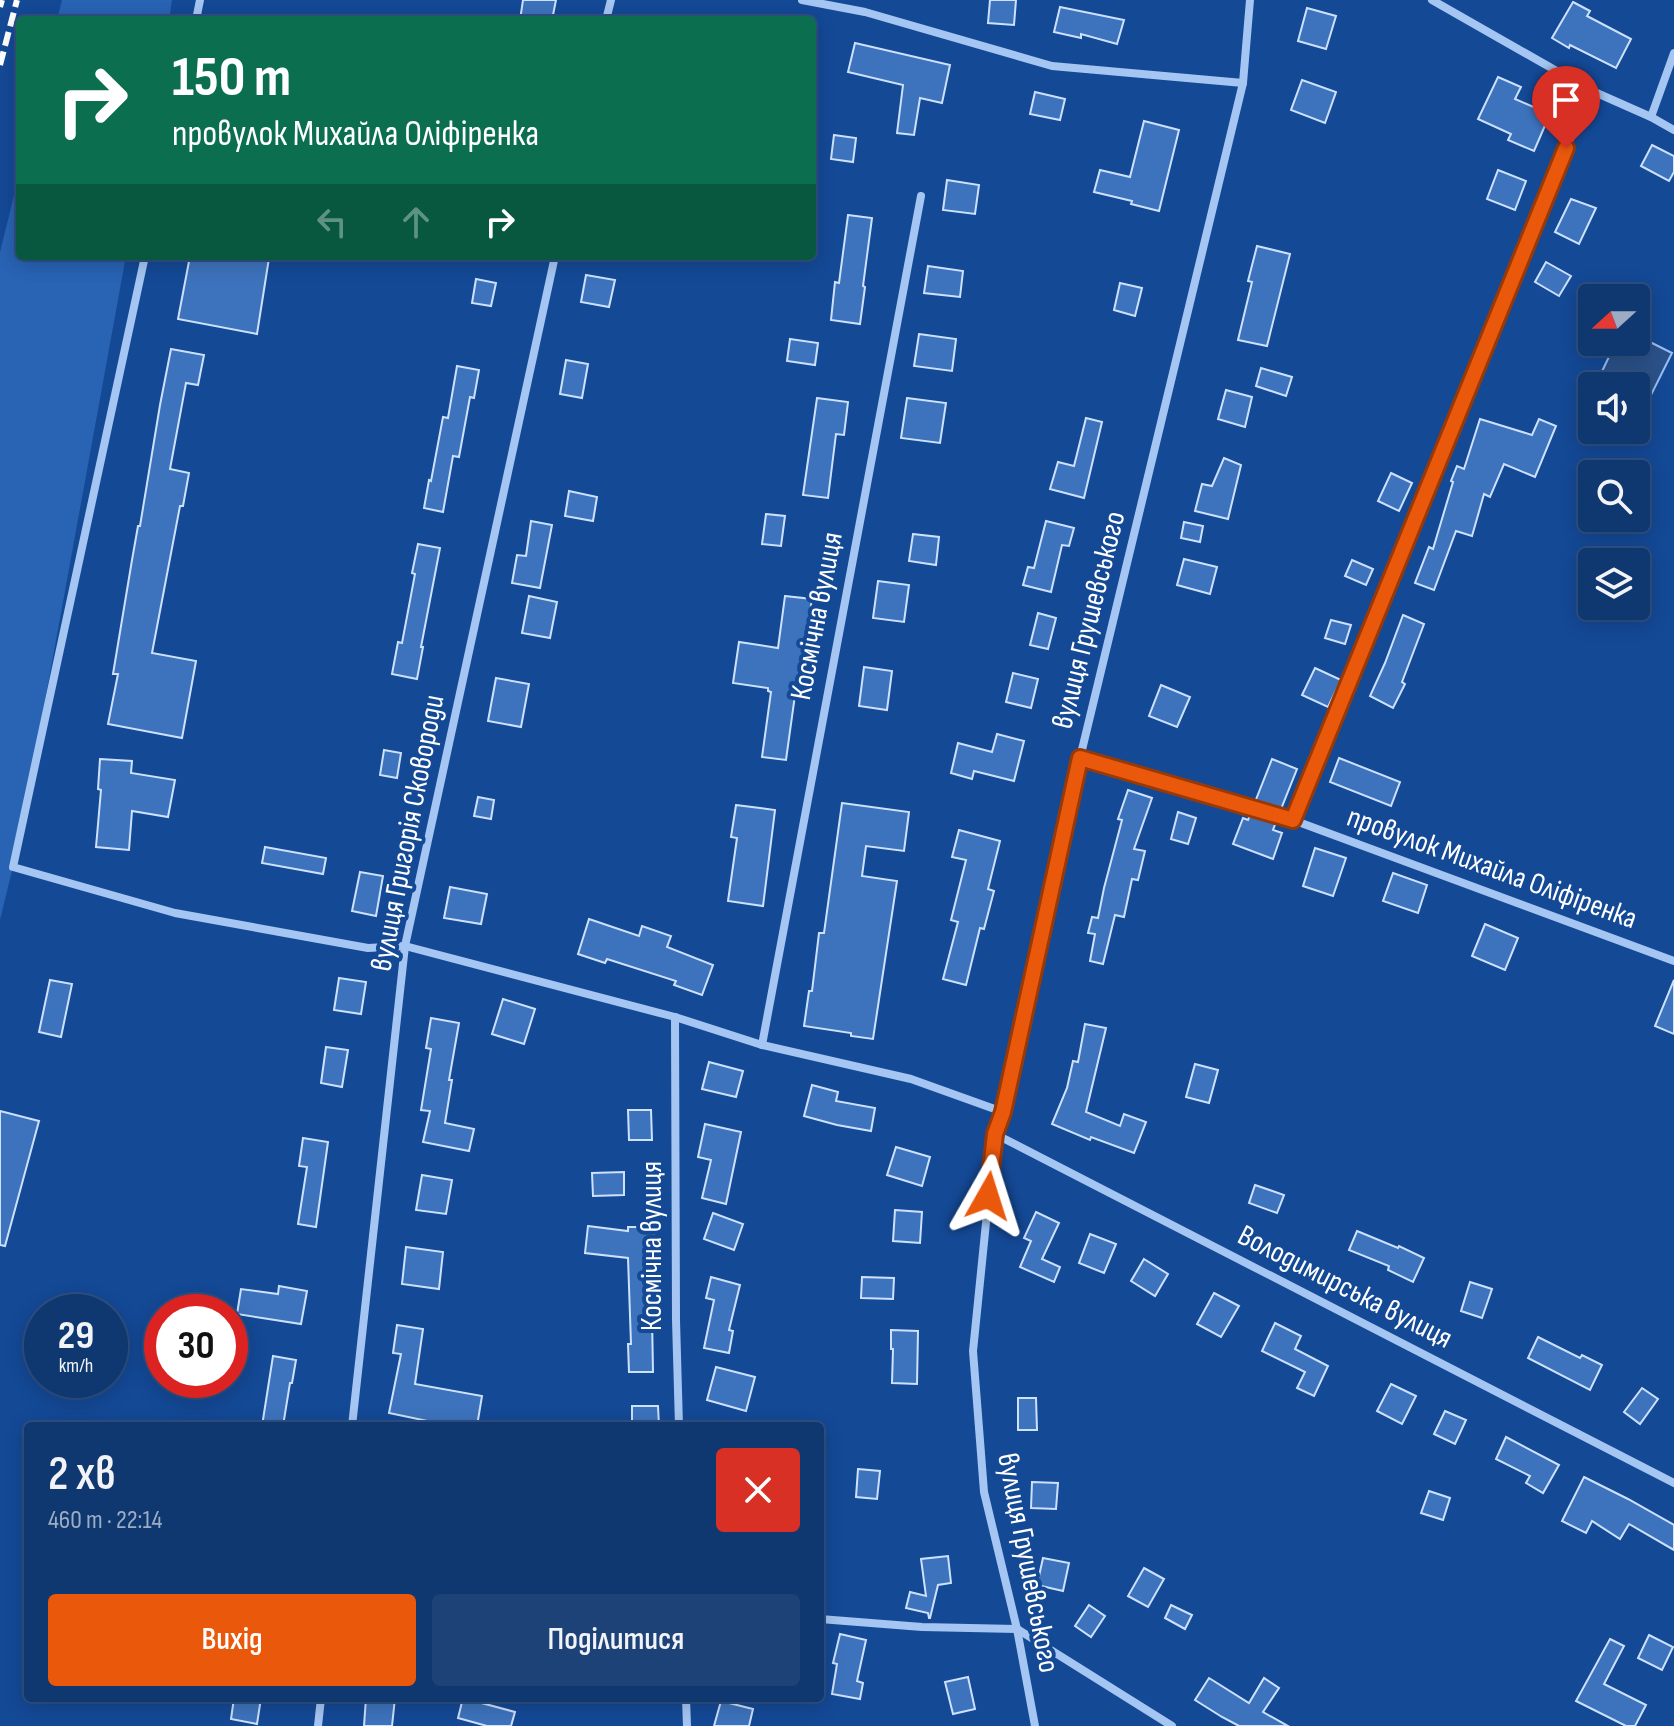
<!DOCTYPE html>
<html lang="uk">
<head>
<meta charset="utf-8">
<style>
  :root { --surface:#0f3770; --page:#1d4278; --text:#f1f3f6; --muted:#9bacc3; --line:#2f5183; --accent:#ea580c }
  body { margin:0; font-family:"Sofia Sans Condensed",sans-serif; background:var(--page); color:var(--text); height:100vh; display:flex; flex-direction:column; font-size:30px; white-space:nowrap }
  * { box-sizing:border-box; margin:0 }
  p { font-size:26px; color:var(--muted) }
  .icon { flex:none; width:44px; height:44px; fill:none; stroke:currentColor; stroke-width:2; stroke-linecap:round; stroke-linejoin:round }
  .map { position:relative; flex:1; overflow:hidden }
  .drawer { position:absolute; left:24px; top:1422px; width:800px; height:280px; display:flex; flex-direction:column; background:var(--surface); border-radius:8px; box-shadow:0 4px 20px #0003,0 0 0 2px var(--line) }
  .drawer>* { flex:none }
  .banner { position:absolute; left:16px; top:16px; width:800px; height:244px; border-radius:8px; box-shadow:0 4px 20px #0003,0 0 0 2px var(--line); background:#0b6e4f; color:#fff; overflow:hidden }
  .needle { width:52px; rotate:249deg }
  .fabs { position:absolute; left:1578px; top:284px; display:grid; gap:16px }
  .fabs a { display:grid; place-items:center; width:72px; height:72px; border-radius:8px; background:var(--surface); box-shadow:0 4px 20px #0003,0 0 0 2px var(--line); font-size:40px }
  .speed { position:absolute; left:24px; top:1294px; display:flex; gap:16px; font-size:40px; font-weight:700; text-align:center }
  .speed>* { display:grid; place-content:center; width:104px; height:104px; border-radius:50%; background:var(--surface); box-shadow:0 4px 20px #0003,0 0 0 2px var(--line); line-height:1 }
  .speed small { font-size:20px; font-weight:400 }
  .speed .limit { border:12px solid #d22; background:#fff; color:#111 }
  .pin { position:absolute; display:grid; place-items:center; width:68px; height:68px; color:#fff; margin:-82px -34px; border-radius:50% 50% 50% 0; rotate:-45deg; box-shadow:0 0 8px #0007 }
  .pin .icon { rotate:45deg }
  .me { position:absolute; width:88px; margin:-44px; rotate:6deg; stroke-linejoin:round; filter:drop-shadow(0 0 6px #0008) }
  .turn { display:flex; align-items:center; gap:28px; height:168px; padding:0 24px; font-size:36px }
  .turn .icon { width:104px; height:104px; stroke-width:2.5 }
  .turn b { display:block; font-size:56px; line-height:68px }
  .lanes { display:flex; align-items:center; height:76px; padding:0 24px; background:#0003; justify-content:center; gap:40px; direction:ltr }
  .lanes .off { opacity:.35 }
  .round { display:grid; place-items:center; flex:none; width:84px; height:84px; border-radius:8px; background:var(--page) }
  .headline { display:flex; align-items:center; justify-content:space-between; height:136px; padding:0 24px }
  h1 { font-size:48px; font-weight:600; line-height:60px }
  .primary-button { display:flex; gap:16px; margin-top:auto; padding:16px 24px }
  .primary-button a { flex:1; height:92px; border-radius:8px; background:var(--accent); color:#fff; font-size:32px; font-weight:600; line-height:92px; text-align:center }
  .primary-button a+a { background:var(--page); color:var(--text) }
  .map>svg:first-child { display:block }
</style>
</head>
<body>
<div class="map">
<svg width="1674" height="1726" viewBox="0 0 1674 1726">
  <rect width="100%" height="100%" fill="#144996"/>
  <g fill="#2863b4">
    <polygon points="62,0 172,0 169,20 57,20"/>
    <polygon points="20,171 20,256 126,256 20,838 0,920 0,252"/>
  </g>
  <polygon fill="#2b528a" stroke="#97c0f5" stroke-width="2" points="1636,335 1672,353 1640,417 1636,415 1636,386 1595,386 1616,342 1636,342"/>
  <g fill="#3d73bd" stroke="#cde1fc" stroke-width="2">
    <polygon points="523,0 556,0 552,20 520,20"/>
    <polygon points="990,0 1016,0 1014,25 988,23"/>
    <polygon points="1573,2 1590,11 1587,16 1631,39 1616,68 1570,45 1569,48 1552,38"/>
    <polygon points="1060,7 1124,20 1117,44 1081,34 1081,38 1054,32"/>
    <polygon points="1307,8 1336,16 1326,49 1298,41"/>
    <polygon points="855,43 950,65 942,103 920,98 914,135 897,133 903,85 848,72"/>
    <polygon points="1498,77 1521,87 1515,99 1550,114 1534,151 1508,140 1511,134 1478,119"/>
    <polygon points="1302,80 1336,92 1325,123 1291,110"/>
    <polygon points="1035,92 1065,99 1060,120 1030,114"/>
    <polygon points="1144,121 1179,130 1159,211 1131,204 1132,201 1094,192 1100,170 1130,177"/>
    <polygon points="834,135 856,138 853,162 831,159"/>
    <polygon points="1652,145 1674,156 1674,172 1669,181 1641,166"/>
    <polygon points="1498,170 1526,181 1515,210 1487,199"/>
    <polygon points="947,180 979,185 975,214 943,210"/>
    <polygon points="1571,199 1596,208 1579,244 1555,232"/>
    <polygon points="848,215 872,218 863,286 865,287 860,324 831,320 835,282 839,283"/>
    <polygon points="1257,246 1290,254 1267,346 1238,340 1252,282 1248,281"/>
    <polygon points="190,256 256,256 269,258 257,334 178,319"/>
    <polygon points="1546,262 1571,276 1559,296 1535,282"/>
    <polygon points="928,266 963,271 960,297 924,293"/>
    <polygon points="586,275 615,280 609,307 581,302"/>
    <polygon points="476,279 496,283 491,306 472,303"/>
    <polygon points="1120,283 1142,288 1135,316 1114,310"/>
    <polygon points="919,334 956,339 952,371 914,366"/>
    <polygon points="790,339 818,343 815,365 787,361"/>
    <polygon points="171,349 204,355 198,385 186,383 170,469 189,473 183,506 180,506 152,653 196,661 182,738 108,724 118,674 113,674 132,560 138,526 140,526 160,405"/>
    <polygon points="566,360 588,364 582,398 560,394"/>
    <polygon points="457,366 479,370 474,398 470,397 459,457 453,456 443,512 424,508 429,480 431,481 443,417 448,418"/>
    <polygon points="1261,368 1292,377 1286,396 1256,386"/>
    <polygon points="1226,390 1252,397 1245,427 1218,419"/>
    <polygon points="817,398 848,402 844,435 836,434 828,498 803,495"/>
    <polygon points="907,398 946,403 940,443 901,438"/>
    <polygon points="1086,418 1102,422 1084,498 1050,489 1058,462 1074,466"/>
    <polygon points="1480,419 1532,435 1539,419 1556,426 1535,477 1504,464 1490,497 1484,494 1472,536 1456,531 1434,590 1415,583 1429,547 1433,549 1453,482 1451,481 1457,466 1464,469"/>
    <polygon points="1224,458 1241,465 1228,519 1195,511 1202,484 1212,486"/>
    <polygon points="1391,473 1412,483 1399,511 1378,501"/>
    <polygon points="569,491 597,497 593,521 565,516"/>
    <polygon points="766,514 785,516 781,546 762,544"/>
    <polygon points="531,521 552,525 540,588 512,583 517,555 526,556"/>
    <polygon points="1046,521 1074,528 1069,546 1062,545 1051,592 1023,585 1028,567 1034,568"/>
    <polygon points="1184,522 1203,526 1200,542 1181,538"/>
    <polygon points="913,534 939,537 936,565 909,561"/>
    <polygon points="418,544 440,548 421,647 423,647 417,679 392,674 398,642 402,643 415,574 412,573"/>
    <polygon points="1184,559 1217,567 1210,594 1177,585"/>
    <polygon points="1352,560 1373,569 1366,585 1345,576"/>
    <polygon points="878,581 909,585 904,622 873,618"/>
    <polygon points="529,596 557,602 550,638 522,633"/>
    <polygon points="785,596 812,599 798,696 795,695 786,760 762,757 771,692 768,691 768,688 733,683 739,642 778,648"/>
    <polygon points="1038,613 1056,618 1048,649 1030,645"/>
    <polygon points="1403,615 1424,624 1402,682 1405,684 1393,708 1370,696 1385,663"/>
    <polygon points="1331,620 1351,625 1345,644 1325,638"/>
    <polygon points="864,667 892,671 887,710 859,706"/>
    <polygon points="1315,668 1341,680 1328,707 1302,695"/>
    <polygon points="1013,673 1038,679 1031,708 1006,702"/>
    <polygon points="496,678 529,684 521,727 488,721"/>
    <polygon points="1161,685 1190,697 1177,727 1149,716"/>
    <polygon points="997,734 1024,741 1014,781 974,771 972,779 951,773 958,743 992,752"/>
    <polygon points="384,750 401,753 397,778 380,775"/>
    <polygon points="1339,758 1400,782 1391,806 1330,782"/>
    <polygon points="100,759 132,761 131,773 175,780 168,817 132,811 129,850 96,847 101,790 98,789"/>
    <polygon points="1272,759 1297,769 1281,809 1255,802"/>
    <polygon points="1128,790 1152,798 1134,849 1145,851 1138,880 1132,879 1124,917 1115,915 1103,964 1090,961 1095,934 1088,933 1092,917 1098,918 1104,888 1122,820 1118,819"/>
    <polygon points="478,797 494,800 491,819 474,816"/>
    <polygon points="842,803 909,812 904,851 866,846 862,876 897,881 873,1039 851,1036 851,1033 804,1026 809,991 812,991 819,933 824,933"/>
    <polygon points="736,805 775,810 763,906 728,901 737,838 731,837"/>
    <polygon points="1178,812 1196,818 1188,844 1171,839"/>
    <polygon points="1250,815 1276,822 1273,830 1282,833 1273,859 1233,844 1243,818 1248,820"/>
    <polygon points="959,830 1000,841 988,889 994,891 984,929 980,928 966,985 943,979 958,922 951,920 966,860 952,857"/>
    <polygon points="265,847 326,858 323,874 262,863"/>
    <polygon points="1315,848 1346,858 1333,896 1303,886"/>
    <polygon points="360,872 383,876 376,916 352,911"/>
    <polygon points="1393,873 1427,885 1418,913 1383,901"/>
    <polygon points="450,887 487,894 481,924 444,918"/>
    <polygon points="589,919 639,936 642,926 671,936 667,947 713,965 702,995 674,985 676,981 607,959 605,963 578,954"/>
    <polygon points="1485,924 1518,938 1505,970 1472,956"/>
    <polygon points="339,978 366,982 361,1014 334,1010"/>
    <polygon points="50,980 72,984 61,1037 39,1032"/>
    <polygon points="1674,980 1674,1034 1655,1026"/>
    <polygon points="503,999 535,1009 524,1044 492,1034"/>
    <polygon points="431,1018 459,1023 449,1080 452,1080 445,1123 474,1129 469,1151 423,1142 430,1111 421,1110 431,1049 426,1048"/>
    <polygon points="1085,1024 1106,1028 1086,1112 1120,1126 1124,1114 1146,1122 1134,1153 1091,1137 1090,1140 1052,1124 1067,1088 1073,1061 1078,1062"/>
    <polygon points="326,1047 348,1050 342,1087 321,1083"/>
    <polygon points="709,1062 743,1071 736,1097 702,1089"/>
    <polygon points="1195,1064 1218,1070 1209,1103 1186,1097"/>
    <polygon points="812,1085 838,1092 836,1101 875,1108 871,1131 837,1125 804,1116"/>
    <polygon points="628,1110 651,1110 652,1140 629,1140"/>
    <polygon points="0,1111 39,1121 5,1246 0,1245"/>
    <polygon points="705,1124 741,1132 726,1204 702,1198 711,1160 698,1157"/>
    <polygon points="303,1138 328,1142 316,1227 298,1224 307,1167 299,1166"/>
    <polygon points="896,1147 930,1157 922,1186 887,1175"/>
    <polygon points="624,1172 624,1195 593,1196 592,1173"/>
    <polygon points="422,1175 452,1180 446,1214 416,1210"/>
    <polygon points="1255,1185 1284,1195 1277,1213 1249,1203"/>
    <polygon points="895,1210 922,1212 920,1243 893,1241"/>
    <polygon points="1036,1212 1059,1223 1042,1259 1060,1267 1054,1282 1020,1267 1031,1241 1024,1238"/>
    <polygon points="713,1213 743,1224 734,1250 704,1239"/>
    <polygon points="588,1226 628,1231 628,1227 654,1227 657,1317 652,1317 653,1372 629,1372 628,1344 631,1344 628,1258 585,1253"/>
    <polygon points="1357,1231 1398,1248 1399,1246 1424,1258 1413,1282 1388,1270 1389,1266 1349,1250"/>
    <polygon points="1090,1234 1116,1244 1104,1273 1079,1263"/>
    <polygon points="406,1247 443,1252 439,1289 402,1284"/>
    <polygon points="1144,1259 1168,1274 1155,1296 1131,1281"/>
    <polygon points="711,1277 740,1285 729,1330 733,1331 729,1353 704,1348 714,1300 706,1298"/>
    <polygon points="862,1277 894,1278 893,1299 861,1298"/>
    <polygon points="1470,1282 1492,1289 1482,1318 1461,1311"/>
    <polygon points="279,1286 307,1291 301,1324 237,1314 241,1289 278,1294"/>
    <polygon points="1214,1293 1239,1306 1221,1337 1197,1324"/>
    <polygon points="1275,1323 1301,1336 1295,1349 1328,1366 1314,1396 1297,1388 1305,1372 1262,1351"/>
    <polygon points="397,1325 423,1329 415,1384 482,1396 477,1426 460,1426 437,1423 389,1413 401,1354 393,1353"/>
    <polygon points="891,1330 918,1331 917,1384 892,1383 893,1349 891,1349"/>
    <polygon points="1538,1337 1580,1358 1582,1355 1602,1365 1590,1390 1528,1358"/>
    <polygon points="273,1356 296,1360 292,1383 290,1383 283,1426 262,1426"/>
    <polygon points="716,1367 755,1377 746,1411 707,1400"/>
    <polygon points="1391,1384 1416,1396 1402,1424 1377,1411"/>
    <polygon points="1642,1388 1658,1399 1640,1424 1624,1412"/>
    <polygon points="1018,1398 1036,1398 1037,1430 1018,1430"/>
    <polygon points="632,1406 658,1406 659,1426 632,1426"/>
    <polygon points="1445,1411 1466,1420 1455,1444 1434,1434"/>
    <polygon points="1506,1437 1559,1465 1543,1493 1526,1483 1530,1476 1496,1459"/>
    <polygon points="858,1469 880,1471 877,1499 856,1497"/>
    <polygon points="1584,1477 1628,1499 1674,1525 1674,1550 1629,1524 1620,1539 1592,1521 1586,1533 1562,1521"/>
    <polygon points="1032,1482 1058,1483 1056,1509 1031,1508"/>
    <polygon points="1429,1491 1450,1498 1443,1520 1421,1513"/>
    <polygon points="948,1556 951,1583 938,1585 930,1618 929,1618 928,1613 906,1608 910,1592 926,1596 921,1559"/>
    <polygon points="1043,1558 1069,1563 1063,1591 1037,1585"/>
    <polygon points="1144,1568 1164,1579 1148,1607 1128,1596"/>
    <polygon points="1089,1605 1105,1616 1091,1637 1075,1626"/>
    <polygon points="1171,1605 1192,1615 1185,1629 1165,1618"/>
    <polygon points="840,1634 866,1640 857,1681 863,1683 860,1699 832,1694 837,1664 833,1663"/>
    <polygon points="1649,1635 1673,1647 1662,1670 1638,1658"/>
    <polygon points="1610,1639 1624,1646 1604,1684 1646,1705 1635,1726 1626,1726 1576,1701"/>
    <polygon points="968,1677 975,1709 953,1714 945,1682"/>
    <polygon points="1209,1678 1249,1703 1264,1678 1279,1688 1263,1712 1288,1726 1239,1726 1222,1717 1195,1700"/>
    <polygon points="234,1698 261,1698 257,1724 231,1719"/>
    <polygon points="366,1698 395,1698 392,1726 364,1726"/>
    <polygon points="463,1698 515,1712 511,1726 487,1726 458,1718"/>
    <polygon points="721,1701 753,1709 749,1726 714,1726"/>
  </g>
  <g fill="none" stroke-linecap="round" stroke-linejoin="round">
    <g stroke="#a5c6f2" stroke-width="8">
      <polyline points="802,0 865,12 1052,66 1243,83"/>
      <polyline points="1432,0 1590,90 1651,117 1674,130"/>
      <polyline points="196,20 200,0"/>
      <polyline points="606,20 611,0"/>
      <polyline points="1651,117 1674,53"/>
      <polyline points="145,256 13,867 175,913 368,948 405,946 675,1017 762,1045 911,1079 1003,1112"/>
      <polyline points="1080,758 1293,820 1674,961"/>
      <polyline points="1293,820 1590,90"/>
      <polyline points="675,1017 676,1320 679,1426"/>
      <polyline points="762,1045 921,196"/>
      <polyline points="995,1134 1674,1483"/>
      <polyline points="352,1426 405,946 555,256"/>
      <polyline points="820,1619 922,1627 1017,1629 1172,1726"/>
      <polyline points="686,1698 687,1726"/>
      <polyline points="318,1726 321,1698"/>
      <polyline points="1035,1726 1017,1629 984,1492 973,1351 995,1134 1003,1112 1080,758 1243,83 1250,0"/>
    </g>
    <g stroke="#fff" stroke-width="6" stroke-dasharray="14 6" stroke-linecap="butt">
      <polyline points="0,7 2,0"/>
      <polyline points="0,65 17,0"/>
    </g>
  </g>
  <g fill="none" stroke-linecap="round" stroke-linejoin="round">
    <defs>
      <polyline id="route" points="988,1196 995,1134 1003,1112 1080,758 1293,820 1566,148"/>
    </defs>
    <use href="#route" stroke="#983908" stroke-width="20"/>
    <use href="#route" stroke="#ea580c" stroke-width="14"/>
  </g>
  <g text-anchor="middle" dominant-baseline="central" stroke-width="8" stroke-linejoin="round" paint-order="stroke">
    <g font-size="30" fill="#fff" stroke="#144996">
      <text transform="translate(817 616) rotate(-79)">Космічна вулиця</text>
      <text transform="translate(1089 620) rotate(-76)">вулиця Грушевського</text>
      <text transform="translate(408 833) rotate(-79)">вулиця Григорія Сковороди</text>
      <text transform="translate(1492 868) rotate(20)">провулок Михайла Оліфіренка</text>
      <text transform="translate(652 1246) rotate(-90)">Космічна вулиця</text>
      <text transform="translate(1345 1287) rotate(27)">Володимирська вулиця</text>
      <text transform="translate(1028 1563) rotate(79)">вулиця Грушевського</text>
    </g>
  </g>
</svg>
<div class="fabs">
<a><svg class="needle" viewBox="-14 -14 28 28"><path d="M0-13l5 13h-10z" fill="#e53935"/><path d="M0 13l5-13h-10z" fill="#9bacc3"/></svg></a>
<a><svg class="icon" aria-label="sound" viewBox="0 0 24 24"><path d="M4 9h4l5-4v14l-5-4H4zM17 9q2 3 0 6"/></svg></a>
<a><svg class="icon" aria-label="search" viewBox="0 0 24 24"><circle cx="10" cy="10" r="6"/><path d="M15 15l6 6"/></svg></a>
<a><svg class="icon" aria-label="layers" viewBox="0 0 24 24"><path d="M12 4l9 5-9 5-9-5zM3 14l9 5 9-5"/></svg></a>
</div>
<div class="speed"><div>29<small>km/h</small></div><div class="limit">30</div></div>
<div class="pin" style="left:1566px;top:148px;background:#d93025"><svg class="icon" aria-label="arrive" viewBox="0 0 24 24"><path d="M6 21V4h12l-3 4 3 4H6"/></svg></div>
<svg class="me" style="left:988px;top:1196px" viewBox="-20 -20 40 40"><path d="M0-17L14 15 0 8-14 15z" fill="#ea580c" stroke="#fff" stroke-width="4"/></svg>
<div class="banner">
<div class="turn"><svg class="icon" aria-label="right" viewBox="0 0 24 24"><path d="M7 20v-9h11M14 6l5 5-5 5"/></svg><div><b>150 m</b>провулок Михайла Оліфіренка</div></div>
<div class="lanes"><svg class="icon off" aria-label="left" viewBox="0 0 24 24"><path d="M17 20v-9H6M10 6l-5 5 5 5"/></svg><svg class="icon off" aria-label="ahead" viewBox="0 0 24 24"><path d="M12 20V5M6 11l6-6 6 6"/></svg><svg class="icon" aria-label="right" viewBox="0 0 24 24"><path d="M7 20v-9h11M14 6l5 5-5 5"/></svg></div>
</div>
<section class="drawer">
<div class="headline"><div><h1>2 хв</h1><p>460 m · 22:14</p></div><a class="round" style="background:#d93025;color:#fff"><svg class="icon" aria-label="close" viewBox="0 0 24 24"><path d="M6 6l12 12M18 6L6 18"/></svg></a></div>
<div class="primary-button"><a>Вихід</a><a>Поділитися</a></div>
</section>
</div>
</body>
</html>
